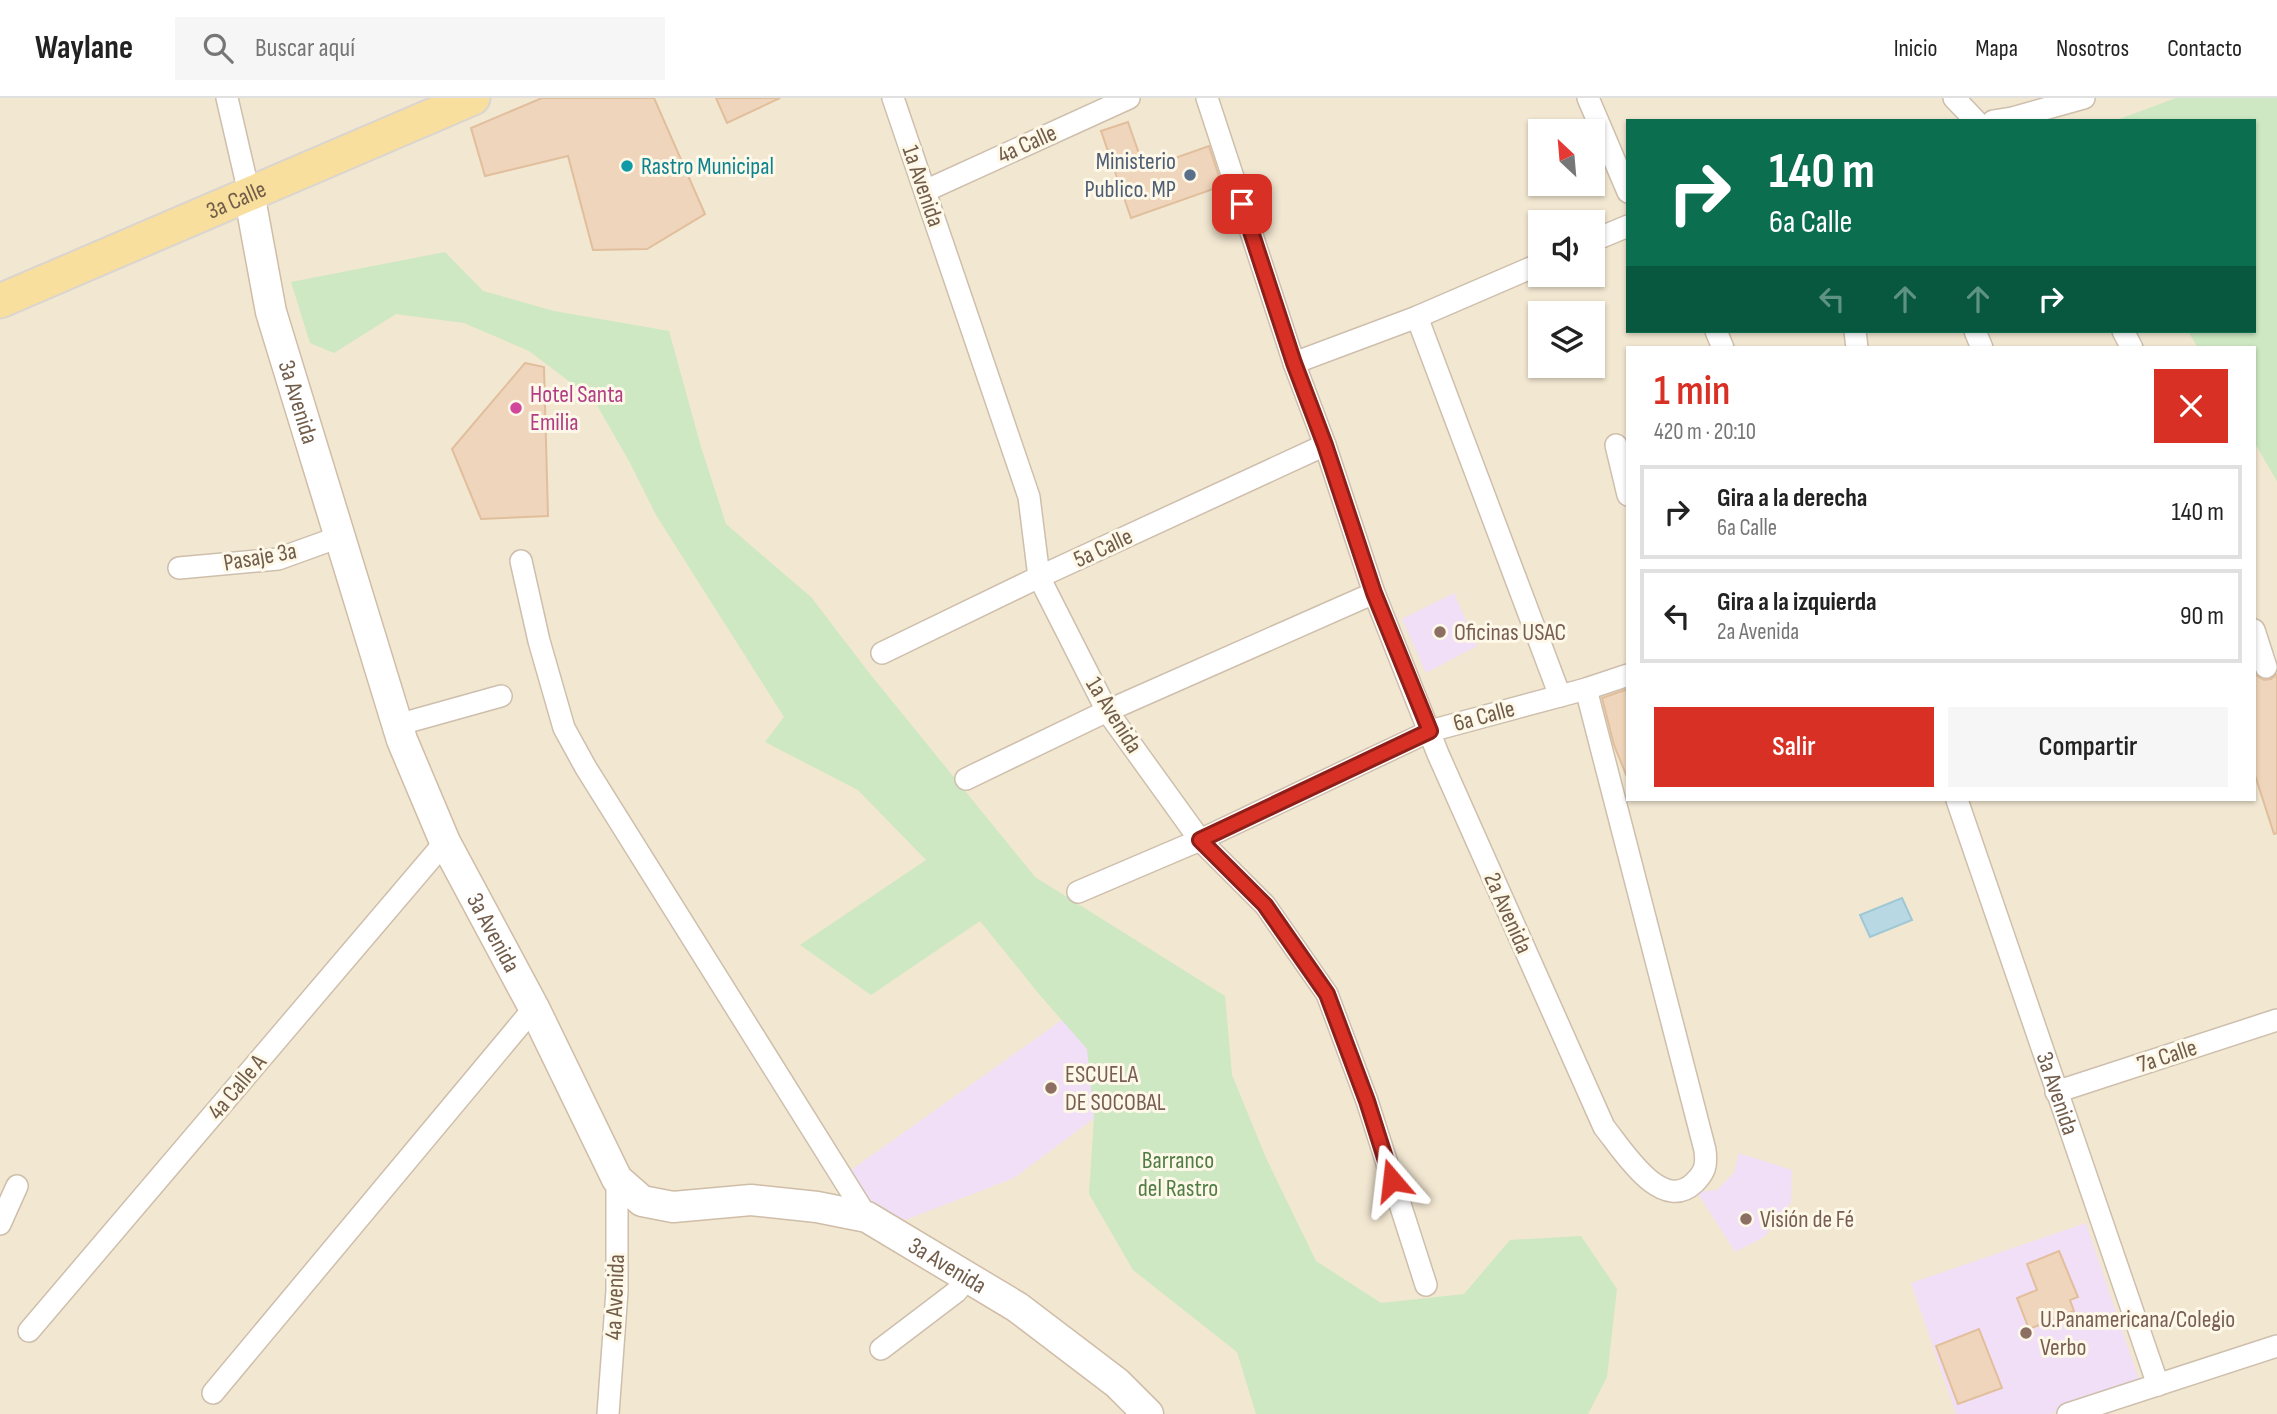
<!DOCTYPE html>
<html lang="es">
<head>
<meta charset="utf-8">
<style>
  :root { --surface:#fff; --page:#f6f6f6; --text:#222; --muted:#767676; --line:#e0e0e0; --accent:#d93025 }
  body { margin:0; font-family:"Sofia Sans Condensed",sans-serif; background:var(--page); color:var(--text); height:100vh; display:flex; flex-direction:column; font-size:26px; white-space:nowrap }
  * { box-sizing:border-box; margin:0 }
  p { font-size:23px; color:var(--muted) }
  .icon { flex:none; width:38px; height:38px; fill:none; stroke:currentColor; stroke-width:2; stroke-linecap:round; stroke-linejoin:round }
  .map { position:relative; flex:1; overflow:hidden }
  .side { position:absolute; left:1626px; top:248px; width:630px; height:455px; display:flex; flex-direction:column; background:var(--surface); border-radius:0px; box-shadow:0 2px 5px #0004 }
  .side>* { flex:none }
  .banner { position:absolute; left:1626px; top:21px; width:630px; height:214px; border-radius:0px; box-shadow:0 2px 5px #0004; background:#0b6e4f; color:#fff; overflow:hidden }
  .needle { width:46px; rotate:334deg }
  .fabs { position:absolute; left:1528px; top:21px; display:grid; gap:14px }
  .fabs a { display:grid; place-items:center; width:77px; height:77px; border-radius:0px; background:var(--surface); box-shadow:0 2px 5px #0004; font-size:35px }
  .pin { position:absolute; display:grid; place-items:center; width:60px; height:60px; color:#fff; margin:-30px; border-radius:14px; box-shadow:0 4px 10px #0006 }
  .me { position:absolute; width:77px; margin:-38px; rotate:343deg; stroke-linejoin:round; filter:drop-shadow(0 0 5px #0008) }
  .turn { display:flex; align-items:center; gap:24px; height:147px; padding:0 28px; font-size:32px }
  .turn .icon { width:91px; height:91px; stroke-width:2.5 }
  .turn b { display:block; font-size:49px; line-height:60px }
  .lanes { display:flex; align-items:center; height:66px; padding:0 28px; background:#0003; justify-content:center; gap:35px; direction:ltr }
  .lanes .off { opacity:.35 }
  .round { display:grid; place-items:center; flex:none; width:74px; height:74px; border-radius:0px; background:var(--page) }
  .overview { display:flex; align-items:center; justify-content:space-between; height:119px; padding:0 28px }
  h1 { font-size:42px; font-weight:600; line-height:52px; color:var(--accent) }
  .cta { display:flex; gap:14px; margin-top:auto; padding:14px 28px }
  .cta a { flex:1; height:80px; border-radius:0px; background:var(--accent); color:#fff; font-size:28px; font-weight:600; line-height:80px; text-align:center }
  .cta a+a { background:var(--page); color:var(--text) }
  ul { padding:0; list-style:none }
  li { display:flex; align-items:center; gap:21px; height:94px; margin:0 14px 10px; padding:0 14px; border:4px solid var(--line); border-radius:0px }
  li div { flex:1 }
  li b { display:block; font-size:26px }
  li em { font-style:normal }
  header { display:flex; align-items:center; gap:42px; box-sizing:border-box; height:98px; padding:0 35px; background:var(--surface); border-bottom:2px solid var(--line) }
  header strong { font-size:33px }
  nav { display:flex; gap:38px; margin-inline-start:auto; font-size:24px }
  .search { width:490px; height:63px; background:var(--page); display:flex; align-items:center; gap:18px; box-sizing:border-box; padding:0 24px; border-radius:0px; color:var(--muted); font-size:26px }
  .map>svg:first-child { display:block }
</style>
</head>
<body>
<header>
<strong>Waylane</strong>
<div class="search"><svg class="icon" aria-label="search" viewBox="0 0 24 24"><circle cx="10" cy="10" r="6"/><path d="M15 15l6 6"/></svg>Buscar aquí</div>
<nav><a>Inicio</a><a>Mapa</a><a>Nosotros</a><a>Contacto</a></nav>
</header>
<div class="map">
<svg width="2277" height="1316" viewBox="0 0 2277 1316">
  <rect width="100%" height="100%" fill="#fbf4e3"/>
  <path fill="#f2e7d1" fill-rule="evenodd" d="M0,0H2277V1316H0ZM1628,23H2254V233H1628ZM1540,33H1592V86H1540ZM1540,124H1592V177H1540ZM1540,215H1592V268H1540ZM1628,250H2254V702H1628Z"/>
  <g fill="#f1dff7">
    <polygon points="1454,495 1477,548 1426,575 1402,521"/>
    <polygon points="1114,885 1176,959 1014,1080 887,1129 844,1077"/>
    <polygon points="1739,1055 1792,1072 1791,1104 1764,1139 1735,1154 1697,1094 1717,1092 1734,1075"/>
    <polygon points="2086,1125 2140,1285 2050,1316 1956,1316 1911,1185"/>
  </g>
  <g fill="#cde8c2">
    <polygon points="2176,0 2277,0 2277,383 2254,344 2254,250 2198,250 2188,233 2254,233 2254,23 2114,23"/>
    <polygon points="445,154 483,193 554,213 669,233 701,349 726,426 811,499 870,576 1035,779 1225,898 1232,977 1266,1060 1316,1163 1381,1205 1464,1196 1510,1142 1581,1138 1617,1191 1607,1279 1588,1316 1256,1316 1237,1254 1133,1172 1089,1096 1094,1020 1087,951 1039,896 980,823 871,897 800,847 926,762 858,692 765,644 784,619 656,417 629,363 594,302 529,253 464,225 396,216 334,255 310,245 291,184"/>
  </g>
  <polygon fill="#b8d9e4" stroke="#9fc7d5" stroke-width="2" points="1902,800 1912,822 1870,839 1860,817"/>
  <g fill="#efd5bb" stroke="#e1be9c" stroke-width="2">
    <polygon points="542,0 654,0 705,116 647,151 593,152 568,58 485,78 471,30"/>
    <polygon points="716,0 780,0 727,25"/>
    <polygon points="1128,24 1143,67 1160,61 1161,65 1209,48 1222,88 1131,120 1101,33"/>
    <polygon points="525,265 544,269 548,418 481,421 452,351"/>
    <polygon points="2254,576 2264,582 2271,581 2277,576 2277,735 2274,736 2254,674"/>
    <polygon points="1628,591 1628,679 1627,679 1614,647 1602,600"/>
    <polygon points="2059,1153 2078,1199 2070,1202 2074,1213 2029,1231 2017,1200 2037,1192 2027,1166"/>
    <polygon points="1979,1231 2002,1290 1958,1306 1936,1248"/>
  </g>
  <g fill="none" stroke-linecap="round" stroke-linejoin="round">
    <defs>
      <g id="street">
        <polyline points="227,0 249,95"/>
        <polyline points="893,0 1029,399 1039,479 1107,613 1200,742 1265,807 1327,896 1367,1003 1426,1187"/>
        <path d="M1207,0L1294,265L1325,347L1374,495L1438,656L1604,1029C1622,1051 1661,1116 1694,1085C1705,1074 1707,1068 1705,1052L1586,591"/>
        <polyline points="1588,0 1628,94"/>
        <polyline points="1954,0 1976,23"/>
        <polyline points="1993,23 2012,20 2084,0"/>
        <polyline points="925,93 1129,0"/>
        <polyline points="1592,143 1628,128"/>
        <polyline points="1417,219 1560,598"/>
        <polyline points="1716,233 1723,250"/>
        <polyline points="1855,233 1857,250"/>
        <polyline points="1975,233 1982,250"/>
        <polyline points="2123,233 2132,250"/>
        <polyline points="1294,265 1417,219 1540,166"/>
        <polyline points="1616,347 1628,397"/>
        <polyline points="521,463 539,543 564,630 586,670 867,1119"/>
        <polyline points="179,470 278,461 339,439"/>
        <polyline points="2254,532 2266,569"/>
        <polyline points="882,555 1039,479 1325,347"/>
        <polyline points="397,627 501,598"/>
        <polyline points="966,681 1107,613 1374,495"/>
        <path id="s1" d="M1957,702L2158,1287"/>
        <polyline points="1078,794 1200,742 1430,633 1586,591 1628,577"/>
        <polyline points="2056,994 2277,922"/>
        <polyline points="0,1126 17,1088"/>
        <polyline points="29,1233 445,744"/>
        <polyline points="881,1251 956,1194 969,1179"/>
        <polyline points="213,1295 534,910"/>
        <polyline points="608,1316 617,1193 617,1081"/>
        <polyline points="2068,1316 2277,1248"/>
      </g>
      <g id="secondary">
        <path id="s2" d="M249,95L271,214L402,642L445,744L534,910L617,1081L642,1103L673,1109L751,1102L817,1109L867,1119L1017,1209L1117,1285L1148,1316"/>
      </g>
      <g id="primary">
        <path id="s3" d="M0,203L473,0"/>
      </g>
    </defs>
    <use href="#street" stroke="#cebfad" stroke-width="24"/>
    <use href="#secondary" stroke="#cfbda8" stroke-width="33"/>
    <use href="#primary" stroke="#dad5d0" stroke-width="37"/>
    <use href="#street" stroke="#fff" stroke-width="21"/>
    <use href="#secondary" stroke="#fff" stroke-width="30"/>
    <use href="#primary" stroke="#f8df9d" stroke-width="33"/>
  </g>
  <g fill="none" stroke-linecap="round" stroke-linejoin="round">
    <defs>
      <polyline id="route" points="1242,106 1294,265 1325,347 1374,495 1430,633 1200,742 1265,807 1327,896 1367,1003 1392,1082"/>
    </defs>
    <use href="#route" stroke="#8d1f18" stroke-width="18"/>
    <use href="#route" stroke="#d93025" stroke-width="12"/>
  </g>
  <circle fill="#0f9aa8" stroke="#fef8e8" stroke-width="2.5" cx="627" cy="68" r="7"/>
  <circle fill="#5c6f8a" stroke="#fef8e8" stroke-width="2.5" cx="1190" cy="77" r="7"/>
  <circle fill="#d1479c" stroke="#fef8e8" stroke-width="2.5" cx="516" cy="310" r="7"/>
  <g fill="#8d6e63" stroke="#fef8e8" stroke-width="2.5">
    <circle cx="1440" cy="534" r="7"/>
    <circle cx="1051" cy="990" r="7"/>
    <circle cx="1746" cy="1121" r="7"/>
    <circle cx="2026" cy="1235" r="7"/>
  </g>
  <g text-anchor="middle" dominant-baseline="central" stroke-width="6" stroke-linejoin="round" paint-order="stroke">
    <g font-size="24" fill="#725c4a" stroke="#fef8e8">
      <text transform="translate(1027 46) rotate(-24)">4a Calle</text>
      <text transform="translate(923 88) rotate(71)">1a Avenida</text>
      <text stroke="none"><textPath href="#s3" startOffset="257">3a Calle</textPath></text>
      <text stroke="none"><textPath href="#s2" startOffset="215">3a Avenida</textPath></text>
      <text transform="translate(1103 450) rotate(-25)">5a Calle</text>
      <text transform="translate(260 459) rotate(-10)">Pasaje 3a</text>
      <text transform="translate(1114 617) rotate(58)">1a Avenida</text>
      <text transform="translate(1484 618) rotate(-15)">6a Calle</text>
      <text transform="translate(1508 815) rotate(66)">2a Avenida</text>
      <text stroke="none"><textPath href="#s2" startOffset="782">3a Avenida</textPath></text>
      <text transform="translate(2167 958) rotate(-18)">7a Calle</text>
      <text transform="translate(237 989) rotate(-50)">4a Calle A</text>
      <text stroke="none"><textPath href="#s1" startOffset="310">3a Avenida</textPath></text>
      <text stroke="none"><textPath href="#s2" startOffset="1412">3a Avenida</textPath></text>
      <text transform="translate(615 1199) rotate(-88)">4a Avenida</text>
    </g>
    <g font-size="24" fill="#4e5e75" stroke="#fef8e8" text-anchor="end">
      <text x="1176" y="63">Ministerio<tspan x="1176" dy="28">Publico. MP</tspan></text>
    </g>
    <g font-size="24" fill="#0d838f" stroke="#fef8e8" text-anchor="start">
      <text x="641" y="68">Rastro Municipal</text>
    </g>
    <g font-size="24" fill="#b23c85" stroke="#fef8e8" text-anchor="start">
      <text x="530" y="296">Hotel Santa<tspan x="530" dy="28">Emilia</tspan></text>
    </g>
    <g font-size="24" fill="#785e54" stroke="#fef8e8" text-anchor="start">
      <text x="1454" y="534">Oficinas USAC</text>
      <text x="1065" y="976">ESCUELA<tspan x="1065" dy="28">DE SOCOBAL</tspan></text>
      <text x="1760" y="1121">Visión de Fé</text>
      <text x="2040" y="1221">U.Panamericana/Colegio<tspan x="2040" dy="28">Verbo</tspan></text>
    </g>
    <g font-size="24" fill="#507d45" stroke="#fef8e8">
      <text x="1178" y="1062">Barranco<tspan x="1178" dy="28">del Rastro</tspan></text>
    </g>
  </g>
</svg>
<div class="fabs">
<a><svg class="needle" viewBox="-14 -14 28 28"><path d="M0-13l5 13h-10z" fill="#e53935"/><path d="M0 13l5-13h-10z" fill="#767676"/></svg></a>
<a><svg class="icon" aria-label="sound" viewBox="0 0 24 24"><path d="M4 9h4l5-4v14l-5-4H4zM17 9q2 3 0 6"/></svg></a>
<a><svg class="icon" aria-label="layers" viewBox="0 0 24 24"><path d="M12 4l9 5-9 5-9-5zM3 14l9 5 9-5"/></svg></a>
</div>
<div class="pin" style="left:1242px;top:106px;background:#d93025"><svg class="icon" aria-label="arrive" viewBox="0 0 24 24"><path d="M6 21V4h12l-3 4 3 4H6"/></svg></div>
<svg class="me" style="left:1392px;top:1082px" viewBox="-20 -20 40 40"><path d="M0-17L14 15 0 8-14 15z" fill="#d93025" stroke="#fff" stroke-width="4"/></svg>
<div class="banner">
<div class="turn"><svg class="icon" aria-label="right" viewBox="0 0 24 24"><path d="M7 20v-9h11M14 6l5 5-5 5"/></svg><div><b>140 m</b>6a Calle</div></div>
<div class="lanes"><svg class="icon off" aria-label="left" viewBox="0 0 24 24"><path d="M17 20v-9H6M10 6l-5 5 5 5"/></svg><svg class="icon off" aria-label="ahead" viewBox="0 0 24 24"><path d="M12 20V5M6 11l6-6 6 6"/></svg><svg class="icon off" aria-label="ahead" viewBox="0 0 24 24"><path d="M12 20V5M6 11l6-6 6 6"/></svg><svg class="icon" aria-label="right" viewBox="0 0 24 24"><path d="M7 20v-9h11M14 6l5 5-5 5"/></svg></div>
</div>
<section class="side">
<div class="overview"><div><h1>1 min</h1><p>420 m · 20:10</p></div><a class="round" style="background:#d93025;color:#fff"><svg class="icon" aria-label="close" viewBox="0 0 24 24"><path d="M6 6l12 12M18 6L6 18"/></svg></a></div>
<ul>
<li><svg class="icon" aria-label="right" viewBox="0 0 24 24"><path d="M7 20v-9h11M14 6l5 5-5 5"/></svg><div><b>Gira a la derecha</b><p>6a Calle</p></div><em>140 m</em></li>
<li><svg class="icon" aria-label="left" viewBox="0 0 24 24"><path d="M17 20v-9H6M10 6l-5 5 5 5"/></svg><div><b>Gira a la izquierda</b><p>2a Avenida</p></div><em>90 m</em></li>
</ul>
<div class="cta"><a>Salir</a><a>Compartir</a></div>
</section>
</div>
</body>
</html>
